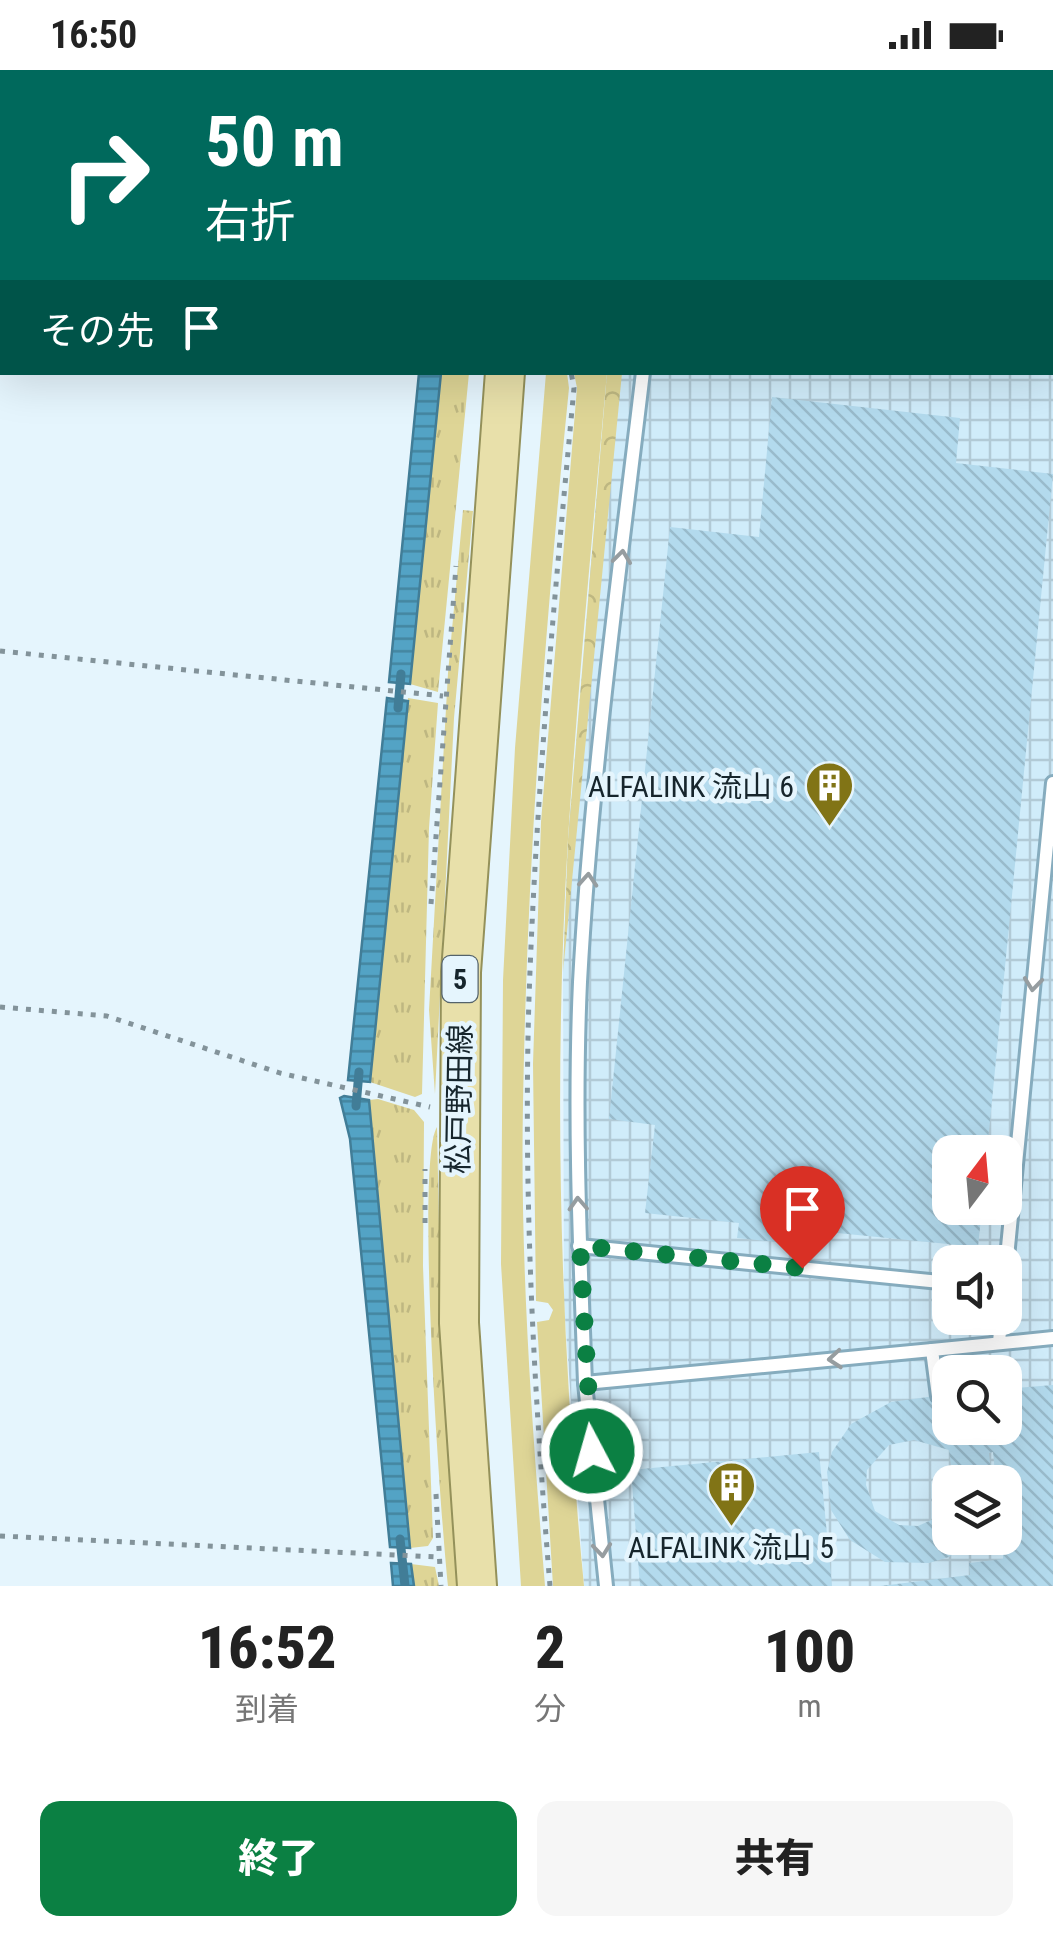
<!DOCTYPE html>
<html lang="ja">
<head>
<meta charset="utf-8">
<style>
  :root { --surface:#fff; --page:#f6f6f6; --text:#222; --muted:#767676; --accent:#0b8043 }
  body { margin:0; font-family:"Roboto Condensed","Noto Sans JP",sans-serif; background:var(--page); color:var(--text); height:100vh; display:flex; flex-direction:column; font-size:38px; white-space:nowrap }
  * { box-sizing:border-box; margin:0 }
  p { font-size:32px; color:var(--muted) }
  .icon { flex:none; width:55px; height:55px; fill:none; stroke:currentColor; stroke-width:2; stroke-linecap:round; stroke-linejoin:round }
  .map { position:relative; height:1516px; overflow:hidden }
  .drawer { display:flex; flex-direction:column; background:var(--surface); flex:1 }
  .drawer>* { flex:none }
  .hud { position:absolute; left:0px; top:0px; width:1055px; height:305px; box-shadow:0 10px 40px #0002; background:#00695c; color:#fff; overflow:hidden }
  .needle { width:65px; rotate:16deg }
  .tools { position:absolute; left:932px; top:1065px; display:grid; gap:20px }
  .tools a { display:grid; place-items:center; width:90px; height:90px; border-radius:20px; background:var(--surface); box-shadow:0 10px 40px #0002; font-size:50px }
  .pin { position:absolute; display:grid; place-items:center; width:85px; height:85px; color:#fff; margin:-102px -42px; border-radius:50% 50% 50% 0; rotate:-45deg; box-shadow:0 0 10px #0007 }
  .pin .icon { rotate:45deg }
  .me { position:absolute; width:110px; margin:-55px; rotate:354deg; stroke-linejoin:round; filter:drop-shadow(0 0 8px #0008) }
  .turn { display:flex; align-items:center; gap:35px; height:210px; padding:0 40px; font-size:45px }
  .turn .icon { width:130px; height:130px; stroke-width:2.5 }
  .turn b { display:block; font-size:70px; line-height:85px }
  .then { display:flex; align-items:center; height:95px; padding:0 40px; background:#0003; gap:20px; font-size:38px }
  .eta { display:flex; justify-content:space-evenly; align-items:center; height:170px; text-align:center }
  .eta b { font-size:60px; font-weight:800; line-height:70px }
  .action { display:flex; gap:20px; margin-top:auto; padding:20px 40px }
  .action a { flex:1; height:115px; border-radius:20px; background:var(--accent); color:#fff; font-size:40px; font-weight:800; line-height:115px; text-align:center }
  .action a+a { background:var(--page); color:var(--text) }
  .status { display:flex; justify-content:space-between; align-items:center; height:70px; padding:0 50px; background:var(--surface); direction:ltr }
  .status svg { height:28px; fill:currentColor }
  .map>svg:first-child { display:block }
</style>
</head>
<body>
<div class="status"><b>16:50</b><svg viewBox="0 0 49 12"><path d="M0 12V9h3v3zM5 12V6h3v6zM10 12V3h3v9zM15 12V0h3v12zM26 1h20v11H26zM47 4h2v5h-2z"/></svg></div>
<div class="map">
<svg width="1053" height="1516" viewBox="0 0 1053 1516">
  <defs>
    <pattern id="industrial-grid" width="8" height="8" patternUnits="userSpaceOnUse" patternTransform="scale(2.5)"><rect width="8" height="8" fill="#d0ecfa"/><path d="M0 4h8M4 0v8" fill="none" stroke="#b2cad6"/></pattern>
    <pattern id="grass-tufts" width="24" height="20" patternUnits="userSpaceOnUse" patternTransform="scale(2.5)"><rect width="24" height="20" fill="#ded596"/><path d="M3 7l-1-3M5 7V3M7 7l1-3M15 17l-1-3M17 17v-4M19 17l1-3" fill="none" stroke="#beb781"/></pattern>
    <pattern id="forest-crowns" width="20" height="18" patternUnits="userSpaceOnUse" patternTransform="scale(2.5)"><rect width="20" height="18" fill="#ded596"/><path d="M2 6a3 3 0 1 1 6 0M12 15a3 3 0 1 1 6 0" fill="none" stroke="#beb781"/></pattern>
    <pattern id="water-rules" width="6" height="5" patternUnits="userSpaceOnUse" patternTransform="scale(2.5)"><rect width="6" height="5" fill="#53a3c5"/><path d="M0 2.5h6" fill="none" stroke="#4485a0"/></pattern>
    <pattern id="building-back-hatch" width="6" height="6" patternUnits="userSpaceOnUse" patternTransform="scale(2.5)"><rect width="6" height="6" fill="#b3daed"/><path d="M-1 5l2 2M0 0l6 6M5-1l2 2" fill="none" stroke="#99bbcb"/></pattern>
  </defs>
  <rect width="100%" height="100%" fill="#e5f5fd"/>
  <g fill="url(#industrial-grid)" fill-rule="evenodd">
    <polygon points="636,0 1053,0 1053,193 1052,2"/>
    <path d="M1053,216V1516H584L564,1233L563,902L568,770L607,303L1052,302ZM950,1082H1005V1138H950ZM950,1192H1005V1248H950ZM950,1302H1005V1358H950ZM950,1412H1005V1468H950Z"/>
  </g>
  <g fill="url(#grass-tufts)">
    <polygon points="441,303 469,303 438,622 410,614"/>
    <polygon points="463,440 473,441 454,648 435,1024 429,940 448,603"/>
    <polygon points="408,628 438,633 429,758 422,1024 415,1027 370,1012"/>
    <polygon points="378,1029 414,1040 424,1052 423,1196 433,1468 428,1476 410,1478 370,1064 369,1030"/>
    <path d="M437,1057L441,1256L459,1516H448C441,1452 415,1092 437,1057Z"/>
    <polygon points="411,1494 435,1497 439,1516 414,1516"/>
  </g>
  <polygon fill="url(#forest-crowns)" points="607,303 622,303 563,902 568,770"/>
  <g fill="#ded596">
    <path d="M567,303L569,318C545,556 527,794 523,1033C520,1194 532,1356 545,1516H521L501,1194L503,910L515,678L546,303Z"/>
    <path d="M574,303H607C593,458 578,613 568,769C553,1018 560,1268 584,1516H553L537,1252L549,1250L553,1240L548,1233L536,1231L533,994L541,752L577,318Z"/>
  </g>
  <g fill="url(#water-rules)" stroke="#417d97" stroke-width="2.5">
    <polygon points="419,303 441,303 410,614 389,612"/>
    <polygon points="387,628 408,631 370,1012 348,1010"/>
    <polygon points="344,1026 369,1030 410,1478 390,1477 350,1069 340,1028"/>
    <polygon points="391,1493 411,1494 414,1516 393,1516"/>
  </g>
  <g fill="none" stroke-linecap="round" stroke-linejoin="round">
    <g stroke="#417d97" stroke-width="9">
      <polyline points="398,638 401,604"/>
      <polyline points="356,1036 359,1002"/>
      <polyline points="400,1469 405,1516"/>
    </g>
  </g>
  <g fill="url(#building-back-hatch)">
    <polygon points="772,327 960,348 956,393 1053,404 987,1082 950,1082 950,1138 982,1138 978,1177 787,1158 786,1173 737,1168 739,1153 645,1143 655,1055 609,1049 670,457 759,467"/>
    <polygon points="1053,1315 1053,1516 880,1516 970,1505 969,1493 1003,1489 1005,1412 996,1412 993,1382 989,1383 992,1412 953,1412 949,1380 914,1370 889,1375 867,1400 866,1415 875,1441 899,1455 918,1456 938,1447 950,1433 950,1468 974,1468 949,1487 929,1493 885,1492 850,1470 831,1440 827,1402 832,1382 851,1354 891,1332 950,1324 950,1358 1005,1358 1005,1319"/>
    <polygon points="819,1382 832,1516 640,1516 631,1400"/>
  </g>
  <g fill="none" stroke-linecap="round" stroke-linejoin="round">
    <defs>
      <g id="lane">
        <polyline points="0,102 2,103"/>
        <polyline points="1052,283 1053,283"/>
        <path d="M643,302C619,505 591,708 580,912C574,1046 580,1180 585,1313L932,1280"/>
        <polyline points="579,1176 950,1213"/>
        <polyline points="1005,1208 1053,713"/>
        <polyline points="999,1273 1001,1248"/>
        <polyline points="585,1313 606,1516"/>
        <polyline points="938,1326 932,1280 1053,1268"/>
      </g>
      <g id="primary">
        <polyline points="534,2 534,0"/>
        <polyline points="477,1516 459,1253 461,902 505,302"/>
      </g>
    </defs>
    <use href="#lane" stroke="#86acbe" stroke-width="18"/>
    <use href="#primary" stroke="#94915a" stroke-width="42"/>
    <g stroke="#83939a" stroke-width="5" stroke-dasharray="5 8" stroke-linecap="butt">
      <polyline points="602,2 602,0"/>
      <polyline points="1052,208 1053,208"/>
      <polyline points="0,581 443,626"/>
      <polyline points="431,834 456,496"/>
      <polyline points="0,937 107,946 280,1003 430,1037"/>
      <polyline points="425,1153 425,1099"/>
      <polyline points="436,1424 441,1516"/>
      <polyline points="0,1466 438,1487"/>
      <path d="M550,1516C534,1321 523,1124 529,928C536,724 555,521 574,318L571,302"/>
    </g>
    <use href="#lane" stroke="#fff" stroke-width="12"/>
    <use href="#primary" stroke="#e8e0aa" stroke-width="38"/>
  </g>
  <defs><path id="oneway-chevron" d="M-2-3.5L2.5 0L-2 3.5" fill="none" stroke-width="1.6" stroke-linecap="round" stroke-linejoin="round" transform="scale(2.5)"/></defs>
  <g stroke="#969da0">
    <use href="#oneway-chevron" transform="translate(622 487) rotate(-83)"/>
    <use href="#oneway-chevron" transform="translate(588 810) rotate(-86)"/>
    <use href="#oneway-chevron" transform="translate(1033 914) rotate(96)"/>
    <use href="#oneway-chevron" transform="translate(578 1134) rotate(-93)"/>
    <use href="#oneway-chevron" transform="translate(835 1289) rotate(175)"/>
    <use href="#oneway-chevron" transform="translate(602 1480) rotate(84)"/>
  </g>
  <g fill="none" stroke-linecap="round" stroke-linejoin="round">
    <polyline stroke="#0b8043" stroke-width="18" stroke-dasharray="0 32.4" points="592,1381 580,1176 802,1198"/>
  </g>
  <defs>
    <symbol id="building-pin" viewBox="-11 -11 22 30"><path d="M0 17L-7.5 6A9.5 9.5 0 1 1 7.5 6Z" fill="#817416" stroke="#e5f5fd"/><path d="M-4-6H4V6H1V3H-1V6H-4ZM-2.5-4.3h1.7v1.8h-1.7ZM.8-4.3h1.7v1.8H.8ZM-2.5-1h1.7V.8h-1.7ZM.8-1h1.7V.8H.8Z" fill="#fff"/></symbol>
  </defs>
  <g fill-rule="evenodd">
    <use href="#building-pin" x="802" y="688" width="55" height="75"/>
    <use href="#building-pin" x="704" y="1388" width="55" height="75"/>
  </g>
  <g text-anchor="middle" dominant-baseline="central" stroke-width="9" stroke-linejoin="round" paint-order="stroke">
    <rect fill="#e5f5fd" stroke="#54636b" stroke-width="2.5" x="442.5" y="886" width="35" height="46" rx="8"/>
    <g font-size="28" font-weight="bold" fill="#16252c">
      <text x="460" y="909">5</text>
    </g>
    <g font-size="30" fill="#16252c" stroke="#e5f5fd" text-anchor="end">
      <text x="794" y="716">ALFALINK 流山 6</text>
      <text x="731" y="1477" text-anchor="middle">ALFALINK 流山 5</text>
    </g>
    <g font-size="30" fill="#16252c" stroke="#e5f5fd">
      <text transform="translate(459 1029) rotate(-89)">松戸野田線</text>
    </g>
  </g>
</svg>
<div class="tools">
<a><svg class="needle" viewBox="-14 -14 28 28"><path d="M0-13l5 13h-10z" fill="#e53935"/><path d="M0 13l5-13h-10z" fill="#767676"/></svg></a>
<a><svg class="icon" aria-label="sound" viewBox="0 0 24 24"><path d="M4 9h4l5-4v14l-5-4H4zM17 9q2 3 0 6"/></svg></a>
<a><svg class="icon" aria-label="search" viewBox="0 0 24 24"><circle cx="10" cy="10" r="6"/><path d="M15 15l6 6"/></svg></a>
<a><svg class="icon" aria-label="layers" viewBox="0 0 24 24"><path d="M12 4l9 5-9 5-9-5zM3 14l9 5 9-5"/></svg></a>
</div>
<div class="pin" style="left:802px;top:1198px;background:#d93025"><svg class="icon" aria-label="arrive" viewBox="0 0 24 24"><path d="M6 21V4h12l-3 4 3 4H6"/></svg></div>
<svg class="me" style="left:592px;top:1381px" viewBox="-20 -20 40 40"><circle r="17" fill="#0b8043" stroke="#fff" stroke-width="3"/><path d="M0-11L8 9 0 5-8 9z" fill="#fff"/></svg>
<div class="hud">
<div class="turn"><svg class="icon" aria-label="right" viewBox="0 0 24 24"><path d="M7 20v-9h11M14 6l5 5-5 5"/></svg><div><b>50 m</b>右折</div></div>
<div class="then">その先<svg class="icon" aria-label="arrive" viewBox="0 0 24 24"><path d="M6 21V4h12l-3 4 3 4H6"/></svg></div>
</div>
</div>
<section class="drawer">
<div class="eta">
<div><b>16:52</b><p>到着</p></div>
<div><b>2</b><p>分</p></div>
<div><b>100</b><p>m</p></div>
</div>
<div class="action"><a>終了</a><a>共有</a></div>
</section>
</body>
</html>
